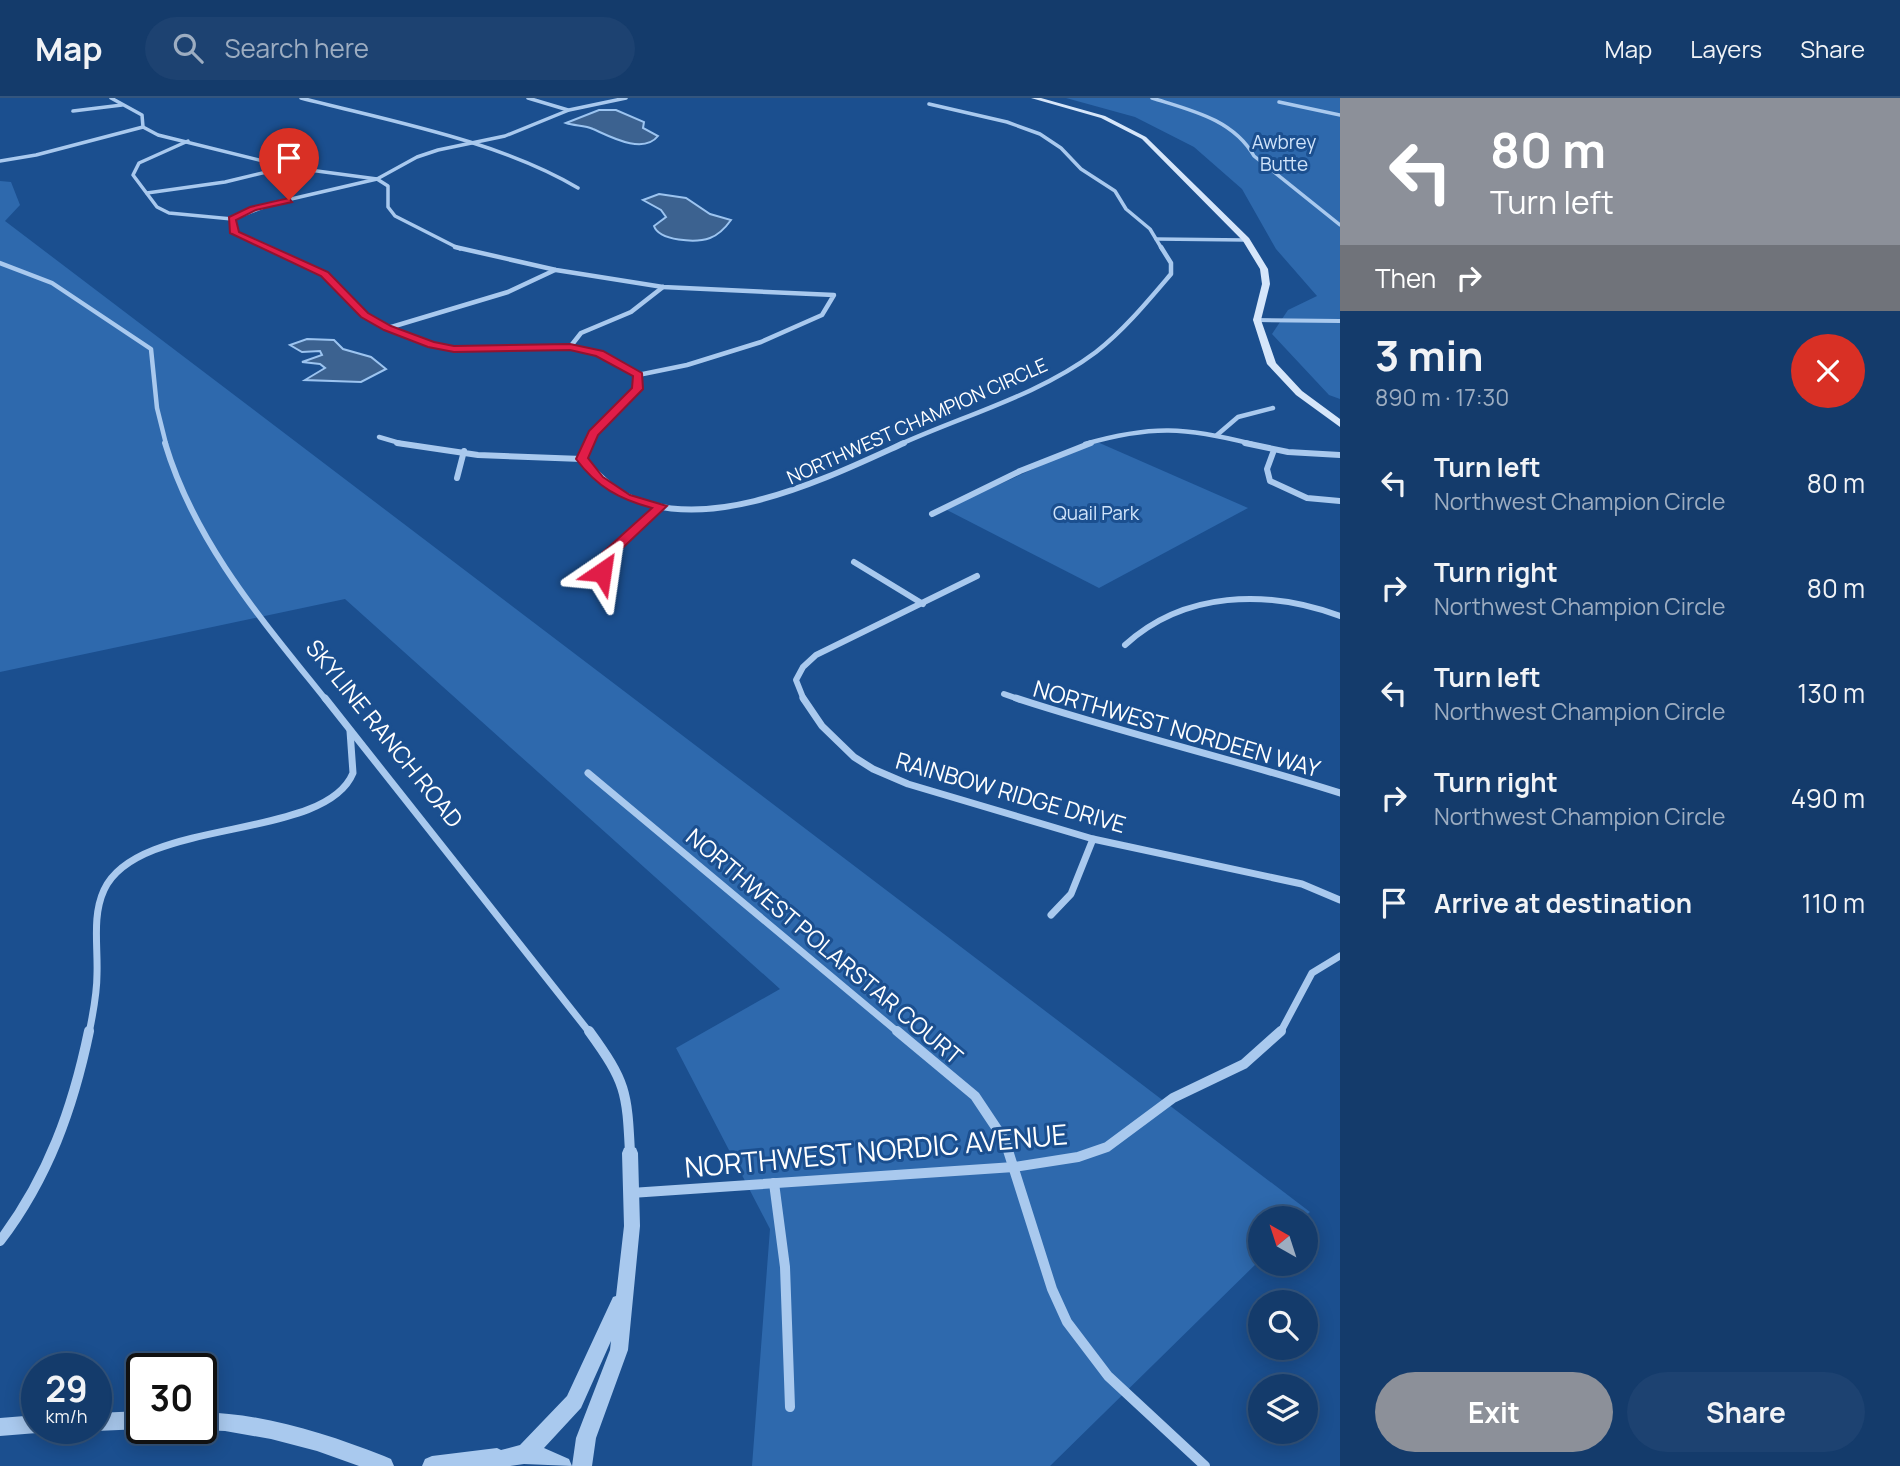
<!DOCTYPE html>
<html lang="en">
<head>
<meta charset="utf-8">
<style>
  :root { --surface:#143b6b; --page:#1d4271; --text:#f1f3f6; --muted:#9dadc1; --line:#33557e; --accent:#8c9099 }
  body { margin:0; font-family:Manrope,sans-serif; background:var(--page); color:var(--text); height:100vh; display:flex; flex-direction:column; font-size:26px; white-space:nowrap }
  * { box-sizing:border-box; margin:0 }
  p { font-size:23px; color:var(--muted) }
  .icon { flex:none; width:38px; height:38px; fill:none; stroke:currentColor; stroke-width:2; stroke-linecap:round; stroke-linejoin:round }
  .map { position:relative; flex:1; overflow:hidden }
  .drawer { display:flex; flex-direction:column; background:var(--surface); width:560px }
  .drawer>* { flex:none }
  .banner { background:#8c9099; color:#fff; overflow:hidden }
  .needle { width:46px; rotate:321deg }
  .controls { position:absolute; left:1248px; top:1108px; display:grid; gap:14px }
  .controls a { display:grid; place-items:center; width:70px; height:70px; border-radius:50%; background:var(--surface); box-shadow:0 4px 18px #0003,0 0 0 2px var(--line); font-size:35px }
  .speed { position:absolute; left:21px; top:1255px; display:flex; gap:14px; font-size:35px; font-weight:700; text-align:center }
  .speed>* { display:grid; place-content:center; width:91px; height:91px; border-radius:50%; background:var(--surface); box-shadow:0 4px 18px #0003,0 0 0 2px var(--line); line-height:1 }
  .speed small { font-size:18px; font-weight:400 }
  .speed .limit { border:4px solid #111; border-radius:10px; background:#fff; color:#111 }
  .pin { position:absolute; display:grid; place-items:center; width:60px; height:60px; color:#fff; margin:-72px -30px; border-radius:50% 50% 50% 0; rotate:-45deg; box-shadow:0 0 7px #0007 }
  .pin .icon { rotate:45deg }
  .me { position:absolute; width:77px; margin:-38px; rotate:32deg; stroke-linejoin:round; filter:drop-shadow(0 0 5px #0008) }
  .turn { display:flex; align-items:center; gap:24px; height:147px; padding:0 35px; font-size:32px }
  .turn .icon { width:91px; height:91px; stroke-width:2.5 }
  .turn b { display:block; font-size:49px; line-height:60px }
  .then { display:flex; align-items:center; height:66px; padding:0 35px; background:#0003; gap:14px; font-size:26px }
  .round { display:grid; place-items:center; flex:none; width:74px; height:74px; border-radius:37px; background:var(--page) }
  .overview { display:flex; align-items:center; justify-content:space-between; height:119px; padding:0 35px }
  h1 { font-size:42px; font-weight:700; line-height:52px }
  .cta { display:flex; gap:14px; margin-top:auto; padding:14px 35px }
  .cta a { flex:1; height:80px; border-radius:42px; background:var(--accent); color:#fff; font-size:28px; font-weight:700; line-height:80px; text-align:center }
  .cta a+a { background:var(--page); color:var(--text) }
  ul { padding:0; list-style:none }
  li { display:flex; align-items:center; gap:21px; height:105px; padding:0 35px }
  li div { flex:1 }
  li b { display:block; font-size:26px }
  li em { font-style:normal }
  header { display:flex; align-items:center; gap:42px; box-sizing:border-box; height:98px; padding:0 35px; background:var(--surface); border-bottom:2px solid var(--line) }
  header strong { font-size:33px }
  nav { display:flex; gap:38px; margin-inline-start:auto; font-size:24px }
  .search { width:490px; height:63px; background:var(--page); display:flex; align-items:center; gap:18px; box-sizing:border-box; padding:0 24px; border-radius:38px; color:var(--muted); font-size:26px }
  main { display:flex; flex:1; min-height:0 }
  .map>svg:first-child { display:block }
</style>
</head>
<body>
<header>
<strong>Map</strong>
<div class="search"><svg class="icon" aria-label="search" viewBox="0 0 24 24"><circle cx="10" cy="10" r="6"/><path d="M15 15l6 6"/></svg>Search here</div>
<nav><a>Map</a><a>Layers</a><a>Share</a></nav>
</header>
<main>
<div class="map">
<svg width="1340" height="1368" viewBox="0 0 1340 1368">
  <rect width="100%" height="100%" fill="#1b4f8f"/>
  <g fill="#2e69ad">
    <polygon points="1066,0 1340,0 1340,301 1329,297 1272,236 1288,212 1317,198 1276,151 1242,91 1194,49 1135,19"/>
    <polygon points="0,83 11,84 20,107 5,123 1310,1114 1303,1120 1260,1120 1260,1162 1050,1368 752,1368 770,1131 676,950 780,891 345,501 0,574"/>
    <polygon points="1095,343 1248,410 1099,490 945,411"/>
  </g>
  <g fill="#3c6290" stroke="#9cc4f0" stroke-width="2">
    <path d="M599,12H616L644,24L643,30L658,38C643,57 609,38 593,31C585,27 575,28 566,25Z"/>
    <path d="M659,96L686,100L710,116L731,122C726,129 718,137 710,140C696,145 659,143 654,128L666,119L661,112L643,102Z"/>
    <polygon points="307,241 334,242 343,251 371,259 386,271 361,284 305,282 325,270 320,266 302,264 322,257 320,253 302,254 290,247"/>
  </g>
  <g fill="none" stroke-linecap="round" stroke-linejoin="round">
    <g stroke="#a9c9ee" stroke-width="3.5">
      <polyline points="111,0 142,17 143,29 158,37 287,69 377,81 388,88 388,109 395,118 460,151"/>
      <path d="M301,0C390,23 499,43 578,90"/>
      <polyline points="528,0 568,12"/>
      <path d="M1152,0C1190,12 1233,21 1254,58L1340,127"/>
      <polyline points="1279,4 1340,17"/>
      <polyline points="929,6 1007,24 1040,36 1061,50 1081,71 1115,93 1126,111 1150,131 1162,151"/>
      <polyline points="73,13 122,7"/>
      <polyline points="188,43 139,65 133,77 157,109 169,115 232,121"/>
      <polyline points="0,63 36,57 143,29"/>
      <polyline points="147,95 225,84 287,69"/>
      <polyline points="1156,141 1246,142"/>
      <polyline points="269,151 235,135 232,121 274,105 377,81 417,59 438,52 505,38 569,12 626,0"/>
    </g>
    <g stroke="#a9c9ee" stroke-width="4.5">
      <polyline points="266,149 324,176 365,217 388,230 432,247 454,251 570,249 599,255 638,277 638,291 594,336 589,346"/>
      <polyline points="455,149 556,172 663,189 834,197 822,217 761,244 687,267 638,277"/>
      <polyline points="0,165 52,185 151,251 157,310 166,346"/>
      <polyline points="388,230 508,194 555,172"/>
      <polyline points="570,249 581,235 631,214 663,189"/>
      <polyline points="1217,337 1238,319 1273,310"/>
      <polyline points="379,339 403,346"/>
      <path d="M901,346C965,317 1039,297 1096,254C1124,232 1148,203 1171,176V165L1161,149"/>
      <path d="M1085,346C1151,327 1186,329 1252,346"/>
    </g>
    <g stroke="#a9c9ee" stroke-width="6">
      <path d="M165,345C195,445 262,522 326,602"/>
      <polyline points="397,345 478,357 582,361"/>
      <path d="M590,345L582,361C594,371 605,385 618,393C701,443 827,380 904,345"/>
      <polyline points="1245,345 1288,354 1340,357"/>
      <polyline points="1274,352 1267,371 1270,383 1307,400 1340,403"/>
      <polyline points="457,380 464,353"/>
      <polyline points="932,416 1020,373 1091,345"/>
      <polyline points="854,464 923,506"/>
      <polyline points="602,474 607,458 661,409"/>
      <path d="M1125,547C1184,493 1267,491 1340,518"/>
      <polyline points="1004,596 1021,602"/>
      <polyline points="804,602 796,582 803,569 816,557 977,478"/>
    </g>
    <g stroke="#a9c9ee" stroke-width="7">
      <polyline points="325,600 590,935"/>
      <polyline points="803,600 822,628 854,659 873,671 908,686 1093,741 1302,786 1340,802"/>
      <path d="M1016,600C1123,635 1233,661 1340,695"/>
      <polyline points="588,675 899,935"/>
      <polyline points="1051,817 1071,796 1093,741"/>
      <path d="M89,935C93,916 97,896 97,876C98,848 92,818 104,792C138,718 325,744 353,675L350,633"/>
      <polyline points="1280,935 1312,875 1340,858"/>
    </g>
    <g stroke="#a9c9ee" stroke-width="10">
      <path d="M589,933C626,984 627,993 630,1055"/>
      <polyline points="897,933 975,998 1005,1043 1052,1191 1067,1224 1108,1278 1205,1368"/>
      <polyline points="774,1085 785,1169 790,1309"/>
      <polyline points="631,1095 1014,1069 1078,1059 1107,1049 1173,1000 1244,966 1281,933"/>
      <path d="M0,1143C48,1080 73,1010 89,933"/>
    </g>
    <g fill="#a9c9ee" fill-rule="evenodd">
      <polygon points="1254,220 1340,221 1340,225 1257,224 1253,222"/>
      <polygon points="630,1048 636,1050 638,1055 640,1128 628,1252 596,1340 592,1368 572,1368 576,1340 610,1252 611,1243 581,1310 544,1350 569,1361 572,1368 524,1366 510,1368 422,1368 425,1361 432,1358 497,1350 501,1352 520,1347 567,1298 613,1199 616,1198 624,1128 622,1055 624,1050"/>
      <polygon points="142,1313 142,1330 145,1330 142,1331 96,1333 89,1330 96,1330 96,1315"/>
      <path d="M201,1314C266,1316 324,1335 384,1358L391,1361L394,1368H359L317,1353L271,1341L225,1333L201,1332L195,1330H201Z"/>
      <polygon points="37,1317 37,1330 45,1330 44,1333 37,1335 0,1338 0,1320"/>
    </g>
    <polygon fill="#d6e6fa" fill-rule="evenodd" points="1031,0 1041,0 1105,18 1146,39 1249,140 1268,171 1270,186 1261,222 1276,265 1302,293 1340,321 1340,329 1296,297 1267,266 1253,222 1262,186 1260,171 1243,143 1142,41 1101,20"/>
  </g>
  <path fill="#e11d48" stroke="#92132f" stroke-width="2" d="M289,100L292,104L256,112L236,122L239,134L328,174L368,215L391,228L434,244L454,248L570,246L603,253L642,275L643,291L598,337L588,360L603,379L630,397L667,408L613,459L607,477L596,474L602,455L652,410C619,401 597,389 576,361L589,333L632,290L633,278L596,258L570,252L454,254L428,249L384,232L361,219L321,178L230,135L229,119L250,109Z"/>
  <g text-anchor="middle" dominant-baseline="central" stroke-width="6" stroke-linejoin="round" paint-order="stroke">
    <g font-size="19" fill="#cfe3fa" stroke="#1b4f8f">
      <text x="1284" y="44">Awbrey<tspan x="1284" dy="22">Butte</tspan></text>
      <text x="1096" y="415">Quail Park</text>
    </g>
    <g font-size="19" fill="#fff" stroke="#1b4f8f">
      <text transform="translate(917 323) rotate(-24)">NORTHWEST CHAMPION CIRCLE</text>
    </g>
    <g font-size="23" fill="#fff" stroke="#1b4f8f">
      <text transform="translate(1177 630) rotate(16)">NORTHWEST NORDEEN WAY</text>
      <text transform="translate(385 635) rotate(51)">SKYLINE RANCH ROAD</text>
      <text transform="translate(1011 694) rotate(16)">RAINBOW RIDGE DRIVE</text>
      <text transform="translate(825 848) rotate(40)">NORTHWEST POLARSTAR COURT</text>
    </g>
    <g font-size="28" fill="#fff" stroke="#1b4f8f">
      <text transform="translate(876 1052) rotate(-5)">NORTHWEST NORDIC AVENUE</text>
    </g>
  </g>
</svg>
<div class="controls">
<a><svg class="needle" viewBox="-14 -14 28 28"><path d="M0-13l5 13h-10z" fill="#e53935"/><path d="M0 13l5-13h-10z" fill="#9dadc1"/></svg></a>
<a><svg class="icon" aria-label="search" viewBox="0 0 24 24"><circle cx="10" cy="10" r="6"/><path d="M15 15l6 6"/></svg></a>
<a><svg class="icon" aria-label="layers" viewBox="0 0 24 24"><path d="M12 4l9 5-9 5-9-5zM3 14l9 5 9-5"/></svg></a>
</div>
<div class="speed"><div>29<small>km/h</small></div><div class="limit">30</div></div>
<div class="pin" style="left:289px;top:102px;background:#d93025"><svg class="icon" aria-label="arrive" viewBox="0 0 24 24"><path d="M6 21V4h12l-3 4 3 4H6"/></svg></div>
<svg class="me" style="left:602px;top:474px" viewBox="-20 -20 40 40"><path d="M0-17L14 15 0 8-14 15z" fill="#e11d48" stroke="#fff" stroke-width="4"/></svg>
</div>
<section class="drawer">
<div class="banner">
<div class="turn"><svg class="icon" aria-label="left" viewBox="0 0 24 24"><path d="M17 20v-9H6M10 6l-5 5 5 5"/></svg><div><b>80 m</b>Turn left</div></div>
<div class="then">Then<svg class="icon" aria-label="right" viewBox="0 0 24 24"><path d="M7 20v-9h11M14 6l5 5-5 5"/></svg></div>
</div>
<div class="overview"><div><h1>3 min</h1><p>890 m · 17:30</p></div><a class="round" style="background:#d93025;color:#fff"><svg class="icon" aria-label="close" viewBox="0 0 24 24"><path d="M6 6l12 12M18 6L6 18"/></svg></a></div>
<ul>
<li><svg class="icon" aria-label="left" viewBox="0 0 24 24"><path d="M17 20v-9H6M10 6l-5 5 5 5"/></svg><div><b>Turn left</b><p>Northwest Champion Circle</p></div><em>80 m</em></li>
<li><svg class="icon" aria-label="right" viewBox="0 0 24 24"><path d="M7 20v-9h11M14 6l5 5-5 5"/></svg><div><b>Turn right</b><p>Northwest Champion Circle</p></div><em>80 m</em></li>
<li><svg class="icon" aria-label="left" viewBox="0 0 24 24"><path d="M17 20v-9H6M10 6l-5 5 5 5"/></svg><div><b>Turn left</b><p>Northwest Champion Circle</p></div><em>130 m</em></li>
<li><svg class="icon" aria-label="right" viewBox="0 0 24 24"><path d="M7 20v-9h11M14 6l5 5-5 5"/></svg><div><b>Turn right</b><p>Northwest Champion Circle</p></div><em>490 m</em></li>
<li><svg class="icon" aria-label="arrive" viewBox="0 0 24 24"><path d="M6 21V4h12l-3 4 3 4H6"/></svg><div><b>Arrive at destination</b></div><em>110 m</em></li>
</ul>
<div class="cta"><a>Exit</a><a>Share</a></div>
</section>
</main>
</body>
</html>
